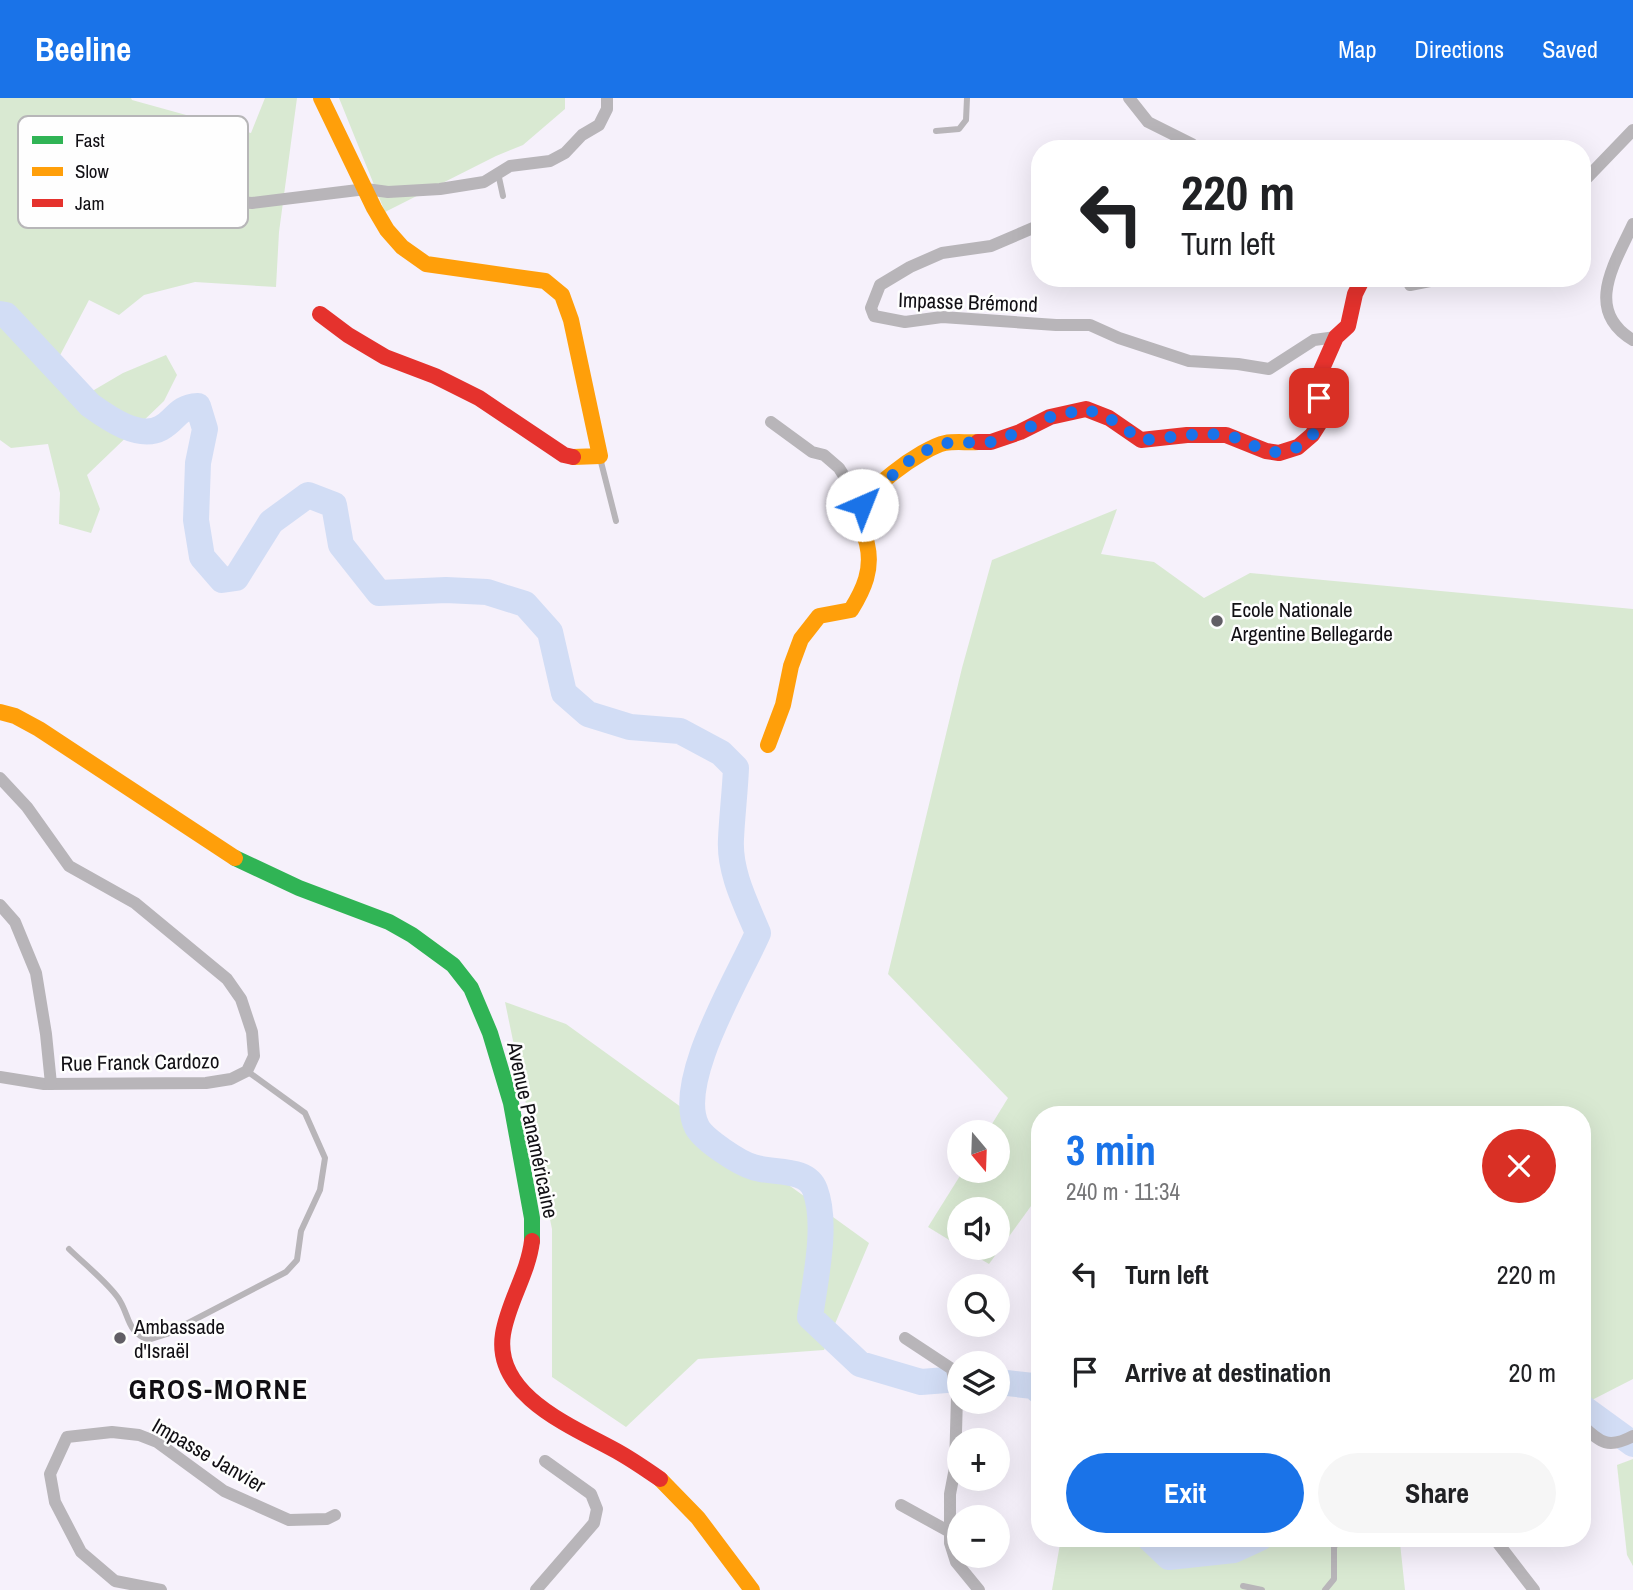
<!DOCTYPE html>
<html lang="en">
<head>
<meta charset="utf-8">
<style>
  :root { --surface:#fff; --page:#f6f6f6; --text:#202124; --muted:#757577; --accent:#1a73e8 }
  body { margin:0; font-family:"Archivo Narrow",sans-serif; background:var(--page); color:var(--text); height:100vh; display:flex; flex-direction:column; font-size:26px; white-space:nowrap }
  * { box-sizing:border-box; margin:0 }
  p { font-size:23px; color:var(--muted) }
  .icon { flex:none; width:38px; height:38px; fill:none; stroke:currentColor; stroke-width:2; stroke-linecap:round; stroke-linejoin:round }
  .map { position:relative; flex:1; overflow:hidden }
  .details { position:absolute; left:1031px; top:1008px; width:560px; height:441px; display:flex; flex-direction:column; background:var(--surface); border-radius:28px; box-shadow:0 7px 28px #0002 }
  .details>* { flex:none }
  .banner { position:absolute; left:1031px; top:42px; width:560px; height:147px; border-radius:28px; box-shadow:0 7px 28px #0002; background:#fff; color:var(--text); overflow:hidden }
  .needle { width:46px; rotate:161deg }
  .tools { position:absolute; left:947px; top:1022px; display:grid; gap:14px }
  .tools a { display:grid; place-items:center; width:63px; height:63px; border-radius:50%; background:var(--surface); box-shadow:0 7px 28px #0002; font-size:35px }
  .pin { position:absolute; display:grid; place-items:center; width:60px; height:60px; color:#fff; margin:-30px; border-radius:14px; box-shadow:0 4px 10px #0006 }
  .me { position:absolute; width:77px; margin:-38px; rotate:44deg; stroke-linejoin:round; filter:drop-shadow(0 0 5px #0008) }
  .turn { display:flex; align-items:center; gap:24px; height:147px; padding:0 35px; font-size:32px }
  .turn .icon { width:91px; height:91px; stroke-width:2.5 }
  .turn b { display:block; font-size:49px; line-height:60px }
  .round { display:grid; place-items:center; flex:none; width:74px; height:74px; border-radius:37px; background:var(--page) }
  .overview { display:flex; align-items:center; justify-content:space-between; height:119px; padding:0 35px }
  h1 { font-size:42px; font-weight:700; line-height:52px; color:var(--accent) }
  .button { display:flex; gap:14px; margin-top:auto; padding:14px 35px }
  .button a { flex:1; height:80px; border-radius:42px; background:var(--accent); color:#fff; font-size:28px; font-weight:700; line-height:80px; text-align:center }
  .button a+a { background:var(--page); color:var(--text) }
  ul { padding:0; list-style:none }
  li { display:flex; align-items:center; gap:21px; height:98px; padding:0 35px }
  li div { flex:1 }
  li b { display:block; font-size:26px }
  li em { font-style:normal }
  header { display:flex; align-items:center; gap:42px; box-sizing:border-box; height:98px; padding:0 35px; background:var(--accent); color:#fff }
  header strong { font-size:33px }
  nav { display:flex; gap:38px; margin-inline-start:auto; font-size:24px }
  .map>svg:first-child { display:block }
</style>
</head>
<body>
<header>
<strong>Beeline</strong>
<nav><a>Map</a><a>Directions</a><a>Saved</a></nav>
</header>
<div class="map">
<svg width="1633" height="1492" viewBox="0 0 1633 1492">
  <rect width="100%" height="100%" fill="#f6f1fb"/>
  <g fill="#d9e9d2">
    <polygon points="0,0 131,0 132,2 251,35 265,0 297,0 279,134 276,189 195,184 144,197 119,217 89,202 56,265 77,302 123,275 166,257 177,277 164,303 87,377 100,411 91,435 59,426 60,395 48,346 11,350 0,342"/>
    <polygon points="339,0 565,0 565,11 523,47 496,58 385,114"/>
    <polygon points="1117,411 1101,456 1154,464 1204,500 1250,475 1633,511 1633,1281 1588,1304 1582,1299 1582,1017 1040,1017 1039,1097 989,1166 962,1150 998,1150 998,1111 959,1111 959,1148 928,1129 963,1073 998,1073 998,1034 987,1034 1008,1000 888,876 962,570 992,462"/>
    <polygon points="505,904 566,926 869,1145 824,1252 698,1261 626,1329 552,1279 552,1131"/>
    <polygon points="1633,1361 1633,1468 1627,1457 1617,1367"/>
    <polygon points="1061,1440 1136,1440 1162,1463 1238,1457 1272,1440 1404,1440 1400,1445 1405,1492 1052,1492"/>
    <polygon points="1161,1440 1241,1440 1232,1444 1171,1449"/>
  </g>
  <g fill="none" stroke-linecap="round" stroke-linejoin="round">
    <g stroke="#d2ddf5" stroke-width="26">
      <path d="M0,216L6,217L90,307C108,320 139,342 161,330C176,322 177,309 198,308L205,331L198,365L196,422L202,459L222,482L236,480L271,424L308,397L334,407L341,447L379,495L446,492L487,494L525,506L550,534L564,595L588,616L630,629L680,633L721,655L736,670C735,694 732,718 731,741C729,774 746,806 758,835C739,879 674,984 697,1029C704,1042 739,1065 753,1069C772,1076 807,1069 815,1092C828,1126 815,1183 810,1219L860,1266L921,1284L959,1281"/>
      <polyline points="998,1284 1033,1288 1040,1294"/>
      <polyline points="1582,1309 1633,1346"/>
      <polyline points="1149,1440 1169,1459 1234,1452 1260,1440"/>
    </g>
    <g stroke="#b8b5b9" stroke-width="6">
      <polyline points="936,33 959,31 966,22 967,0"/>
      <polyline points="498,75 503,98"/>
      <polyline points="600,360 616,423"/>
      <path d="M69,1151C82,1164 112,1188 120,1203C130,1220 127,1233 148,1242L167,1236L286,1174L297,1162L301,1133L320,1092L325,1060L305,1015L247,973"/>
      <polyline points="1243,1488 1262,1492"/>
      <polyline points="1325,1492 1334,1481 1334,1449 1340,1440"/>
    </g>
    <g stroke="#b8b5b9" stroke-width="12">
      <polyline points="1129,0 1148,24 1192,46 1196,51"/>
      <polyline points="49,56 238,104 252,105 366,91 388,94 440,91 484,84 510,68 550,63 565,55 582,37 599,27 607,11 607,0"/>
      <polyline points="1582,85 1633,32"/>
      <path d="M1633,126C1615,165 1583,212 1633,242"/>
      <polyline points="1040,127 991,148 942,155 910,169 880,187 871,210 874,218 905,224 942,219 1056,227 1090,227 1119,240 1189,263 1238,266 1269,271 1314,242 1336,239"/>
      <polyline points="1407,180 1410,187 1445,180"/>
      <polyline points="771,324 812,354 824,357 839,370 862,407"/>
      <polyline points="0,680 27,709 69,768 135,805 227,881 241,901 252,934 254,958 247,973 231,981 206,985 44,986 0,979"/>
      <polyline points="0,807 15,824 36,875 46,936 51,986"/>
      <polyline points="905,1240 952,1271 957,1298 955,1370 950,1396 950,1445 956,1464 979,1492"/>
      <path d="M1582,1327C1600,1345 1609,1351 1633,1338"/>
      <polyline points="901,1407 950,1434"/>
      <polyline points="1494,1440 1534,1492"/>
      <polyline points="161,1492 115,1483 81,1454 55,1404 50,1376 67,1339 112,1334 139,1337 157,1344 224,1393 289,1422 327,1421 335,1417"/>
      <polyline points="536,1492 594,1425 597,1411 591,1396 545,1363"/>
    </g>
    <polyline stroke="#30b455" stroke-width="16" points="235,760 299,790 389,824 412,837 453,867 471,890 490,935 511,1005 532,1120 532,1143"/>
    <g stroke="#ff9f0a" stroke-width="16">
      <polyline points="321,0 374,110 387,132 402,149 426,166 545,183 562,197 571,222 600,358 573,359"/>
      <polyline points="0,614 15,618 39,631 235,760"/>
      <path d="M768,647L783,607L791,568L801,541L819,518L851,512C864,491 873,471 867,446C865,437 859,428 859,420C856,396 924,349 945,345C956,343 968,345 978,344"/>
      <polyline points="660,1381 698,1420 752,1492"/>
    </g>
    <g stroke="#e5322d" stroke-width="16">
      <polyline points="320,216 348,237 385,259 435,278 479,300 564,357 573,359"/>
      <polyline points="978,344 991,344 1020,334 1050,319 1086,311 1109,320 1141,342 1187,337 1226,337 1266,353 1279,355 1298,349 1312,337 1319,326 1317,282 1336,239 1348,228 1355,196 1363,180"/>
      <path d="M532,1143C528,1176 508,1204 503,1236C493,1299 576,1330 620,1355C634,1363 647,1372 660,1381"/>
    </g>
  </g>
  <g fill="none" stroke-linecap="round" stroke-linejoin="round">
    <path stroke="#1a73e8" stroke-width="12" stroke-dasharray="0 21.6" d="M862,407L865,401L917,356L945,345L991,344L1020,334L1050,319L1086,311L1109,320L1142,342C1169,340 1196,334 1223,337C1240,338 1253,350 1269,353C1287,358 1312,345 1318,327C1320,319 1319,308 1319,300"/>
  </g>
  <g fill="#615e65" stroke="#fefefe" stroke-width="2.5">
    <circle cx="1217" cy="523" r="7"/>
    <circle cx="120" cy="1240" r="7"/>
  </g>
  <g text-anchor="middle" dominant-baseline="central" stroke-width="5" stroke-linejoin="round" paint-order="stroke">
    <g font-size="21" fill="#110f14" stroke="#fefefe">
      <text transform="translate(968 204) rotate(2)">Impasse Brémond</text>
      <text transform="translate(140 964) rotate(-1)">Rue Franck Cardozo</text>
      <text transform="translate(533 1032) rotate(78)">Avenue Panaméricaine</text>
      <text transform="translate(209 1357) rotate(30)">Impasse Janvier</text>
    </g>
    <g font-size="21" fill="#110f14" stroke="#fefefe" text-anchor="start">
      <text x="1231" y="511">Ecole Nationale<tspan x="1231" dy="24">Argentine Bellegarde</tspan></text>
      <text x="134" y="1228">Ambassade<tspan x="134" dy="24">d'Israël</tspan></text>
    </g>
    <g font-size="28" font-weight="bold" letter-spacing="2" fill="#110f14" stroke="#fefefe">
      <text x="219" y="1291">GROS-MORNE</text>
    </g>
  </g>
  <rect x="18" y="18" width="230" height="112" rx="10" fill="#fefefe" stroke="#b7b6b8" stroke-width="2"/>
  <rect x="32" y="38" width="31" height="8" fill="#30b455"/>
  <rect x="32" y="69" width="31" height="9" fill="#ff9f0a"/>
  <rect x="32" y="101" width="31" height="8" fill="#e5322d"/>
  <g font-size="19" fill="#110f14">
    <text x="75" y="49">Fast</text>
    <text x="75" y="80">Slow</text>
    <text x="75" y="112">Jam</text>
  </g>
</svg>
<div class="tools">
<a><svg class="needle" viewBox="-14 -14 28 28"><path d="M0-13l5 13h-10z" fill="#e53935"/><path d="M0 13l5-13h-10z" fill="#757577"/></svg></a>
<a><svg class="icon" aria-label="sound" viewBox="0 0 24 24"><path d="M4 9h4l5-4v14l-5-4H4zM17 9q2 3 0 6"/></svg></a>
<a><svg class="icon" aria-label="search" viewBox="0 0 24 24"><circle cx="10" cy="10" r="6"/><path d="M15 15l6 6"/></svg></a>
<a><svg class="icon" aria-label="layers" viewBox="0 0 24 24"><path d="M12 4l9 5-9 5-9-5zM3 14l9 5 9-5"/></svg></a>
<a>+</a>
<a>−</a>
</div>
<div class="pin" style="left:1319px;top:300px;background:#d93025"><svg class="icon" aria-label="arrive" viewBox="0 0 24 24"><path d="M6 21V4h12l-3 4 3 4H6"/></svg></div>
<svg class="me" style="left:862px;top:407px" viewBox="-20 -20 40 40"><circle r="19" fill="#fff"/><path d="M0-13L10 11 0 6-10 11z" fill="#1a73e8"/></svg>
<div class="banner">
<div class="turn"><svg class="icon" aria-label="left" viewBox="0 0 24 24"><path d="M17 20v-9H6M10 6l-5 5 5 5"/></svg><div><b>220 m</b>Turn left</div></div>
</div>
<section class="details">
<div class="overview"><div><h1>3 min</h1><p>240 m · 11:34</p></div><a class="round" style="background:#d93025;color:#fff"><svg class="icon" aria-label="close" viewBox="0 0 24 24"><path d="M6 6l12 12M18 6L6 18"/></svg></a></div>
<ul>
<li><svg class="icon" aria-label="left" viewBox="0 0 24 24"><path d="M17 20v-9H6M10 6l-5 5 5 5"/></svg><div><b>Turn left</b></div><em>220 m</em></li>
<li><svg class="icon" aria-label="arrive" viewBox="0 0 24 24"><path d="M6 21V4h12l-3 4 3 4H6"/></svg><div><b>Arrive at destination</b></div><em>20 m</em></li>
</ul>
<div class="button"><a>Exit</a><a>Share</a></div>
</section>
</div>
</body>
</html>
